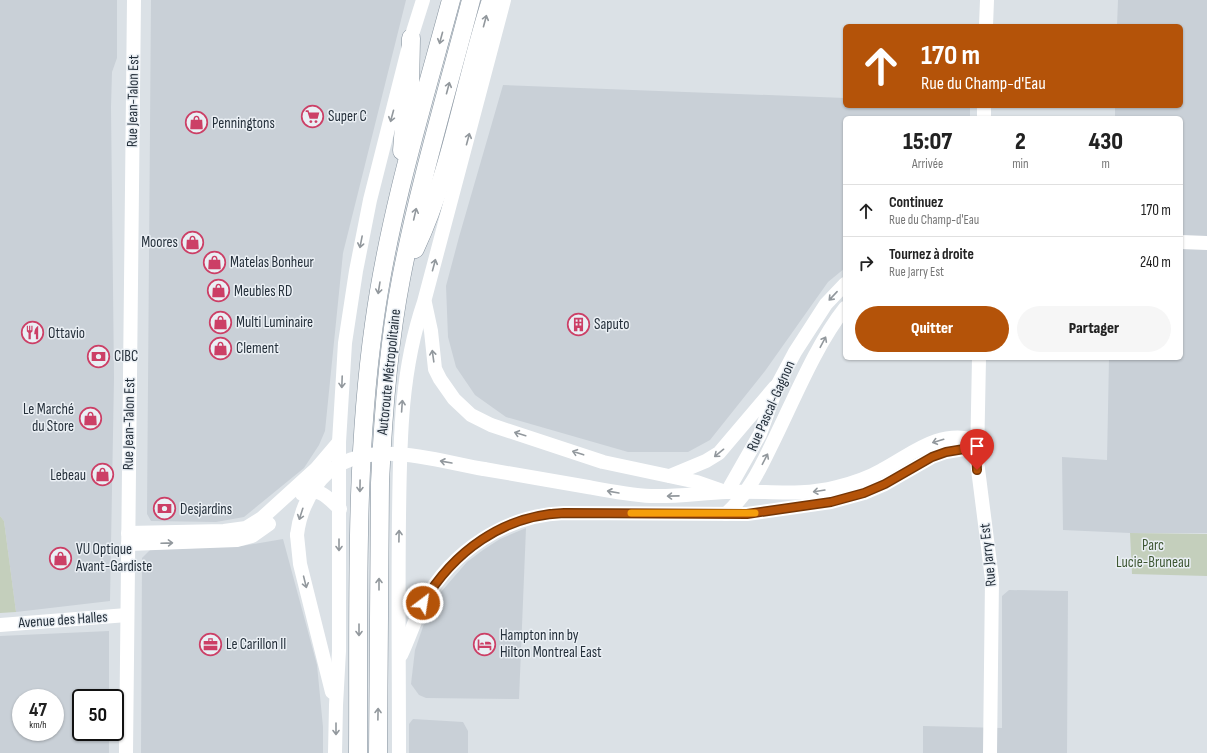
<!DOCTYPE html>
<html lang="fr">
<head>
<meta charset="utf-8">
<style>
  :root { --surface:#fff; --page:#f6f6f6; --text:#222; --muted:#767676; --line:#e0e0e0; --accent:#b45309 }
  body { margin:0; font-family:"Sofia Sans Condensed",sans-serif; background:var(--page); color:var(--text); height:100vh; display:flex; flex-direction:column; font-size:15px; white-space:nowrap }
  * { box-sizing:border-box; margin:0 }
  p { font-size:13px; color:var(--muted) }
  .icon { flex:none; width:22px; height:22px; fill:none; stroke:currentColor; stroke-width:2; stroke-linecap:round; stroke-linejoin:round }
  .map { position:relative; flex:1; overflow:hidden }
  .panel { position:absolute; left:843px; top:116px; width:340px; height:244px; display:flex; flex-direction:column; background:var(--surface); border-radius:6px; box-shadow:0 1px 3px #0004 }
  .panel>* { flex:none }
  .hud { position:absolute; left:843px; top:24px; width:340px; height:84px; border-radius:6px; box-shadow:0 1px 3px #0004; background:#b45309; color:#fff; overflow:hidden }
  .speed { position:absolute; left:12px; top:689px; display:flex; gap:8px; font-size:20px; font-weight:700; text-align:center }
  .speed>* { display:grid; place-content:center; width:52px; height:52px; border-radius:50%; background:var(--surface); box-shadow:0 1px 3px #0004; line-height:1 }
  .speed small { font-size:10px; font-weight:400 }
  .speed .limit { border:2px solid #111; border-radius:6px; background:#fff; color:#111 }
  .pin { position:absolute; display:grid; place-items:center; width:34px; height:34px; color:#fff; margin:-41px -17px; border-radius:50% 50% 50% 0; rotate:-45deg; box-shadow:0 0 4px #0007 }
  .pin .icon { rotate:45deg }
  .me { position:absolute; width:44px; margin:-22px; rotate:31deg; stroke-linejoin:round; filter:drop-shadow(0 0 3px #0008) }
  .turn { display:flex; align-items:center; gap:14px; height:84px; padding:0 12px; font-size:18px }
  .turn .icon { width:52px; height:52px; stroke-width:2.5 }
  .turn b { display:block; font-size:28px; line-height:34px }
  .eta { display:flex; justify-content:space-evenly; align-items:center; height:68px; text-align:center }
  .eta b { font-size:24px; font-weight:800; line-height:28px }
  .button { display:flex; gap:8px; margin-top:auto; padding:8px 12px }
  .button a { flex:1; height:46px; border-radius:24px; background:var(--accent); color:#fff; font-size:16px; font-weight:800; line-height:46px; text-align:center }
  .button a+a { background:var(--page); color:var(--text) }
  ul { padding:0; list-style:none }
  li { display:flex; align-items:center; gap:12px; height:52px; padding:0 12px; border-top:1px solid var(--line) }
  li div { flex:1 }
  li b { display:block; font-size:15px }
  li em { font-style:normal }
  .map>svg:first-child { display:block }
</style>
</head>
<body>
<div class="map">
<svg width="1207" height="753" viewBox="0 0 1207 753">
  <rect width="100%" height="100%" fill="#dbe1e6"/>
  <g fill="#c9d0d7" fill-rule="evenodd">
    <polygon points="0,0 117,0 117,58 112,72 111,107 114,378 110,601 16,612 4,521 0,516"/>
    <polygon points="151,0 406,0 343,253 325,431 319,445 304,468 244,517 216,522 151,521 147,514"/>
    <polygon points="1118,0 1207,0 1207,533 1130,533 1063,530 1062,457 1107,460 1109,358 1181,358 1181,118 1115,118 1115,106 1181,106 1181,26 1117,26"/>
    <polygon points="503,85 845,98 845,106 970,106 970,118 845,118 845,268 828,282 765,371 710,440 688,452 628,452 506,417 475,395 456,367 448,337 446,286 459,237"/>
    <polygon points="526,528 519,699 426,698 419,695 411,684 415,650 427,615 440,593 467,562 483,550 500,539"/>
    <polygon points="283,539 317,665 323,727 323,753 141,753 142,558 150,550 242,546"/>
    <polygon points="1009,590 1068,591 1067,753 923,753 923,726 1002,728 1002,596"/>
    <path d="M109,631V698H81V732H109V753H0V636ZM21,698H55V732H21Z"/>
    <polygon points="413,719 463,722 468,731 468,753 409,753 409,724"/>
  </g>
  <g fill="#c4cfbc">
    <polygon points="0,516 4,521 16,612 0,613"/>
    <polygon points="1130,533 1207,534 1207,576 1132,574"/>
  </g>
  <g fill="none" stroke-linecap="round" stroke-linejoin="round">
    <defs>
      <g id="highway">
        <polyline points="402,151 405,112 410,90 411,38"/>
        <path d="M415,249C452,170 464,83 491,0"/>
        <path d="M358,753C359,610 354,466 374,324C389,214 422,107 451,0"/>
        <path d="M378,753L380,483C383,414 388,346 401,279C419,185 447,92 471,0"/>
      </g>
    </defs>
    <use href="#highway" stroke="#83909c" stroke-width="19"/>
    <g stroke="#fff" stroke-width="14">
      <polyline points="986,26 987,0"/>
      <polyline points="984,118 984,106"/>
      <polyline points="1181,242 1207,243"/>
      <polyline points="425,303 431,331 435,369 440,379 454,399 471,415 491,425 603,462 697,482 720,490"/>
      <polyline points="979,358 977,461 992,579 990,753"/>
      <path d="M484,469C519,475 553,481 588,487C609,491 629,495 651,496C676,497 701,493 726,492C765,490 798,497 837,487C853,483 868,478 882,470C914,453 937,430 976,440"/>
      <polyline points="670,476 706,461 719,453 775,387"/>
      <polyline points="727,492 760,434 778,384 795,352 826,304 845,284"/>
      <path d="M302,494C319,486 328,498 340,509"/>
      <path d="M726,514C747,495 759,471 771,446C793,402 815,346 845,308"/>
      <polyline points="128,533 224,531 246,528 262,518 316,469 339,442"/>
      <polyline points="297,535 300,564 332,692"/>
      <polyline points="128,544 237,540 252,536 269,524"/>
      <polyline points="0,625 127,615"/>
      <path d="M401,655C409,638 415,619 424,602C452,551 506,515 564,513L747,514L831,502L864,493L885,484L932,457L946,452L976,447"/>
      <polyline points="126,753 134,0"/>
      <polyline points="335,753 336,705 339,651 339,442 345,343 356,271 370,200 411,38 423,0"/>
      <path d="M399,753C399,674 398,596 399,517C400,444 400,372 424,302L504,0"/>
    </g>
    <use href="#highway" stroke="#fff" stroke-width="18"/>
    <path stroke="#fff" stroke-width="14" d="M297,535C299,517 305,502 315,487C353,432 431,460 484,469"/>
  </g>
  <defs><path id="oneway-shaft" d="M-6 0H5M1.5-3L5.5 0L1.5 3" fill="none" stroke-width="1.6" stroke-linecap="round" stroke-linejoin="round"/></defs>
  <g stroke="#92989d">
    <use href="#oneway-shaft" transform="translate(485 21) rotate(-75)"/>
    <use href="#oneway-shaft" transform="translate(441 38) rotate(105)"/>
    <use href="#oneway-shaft" transform="translate(448 88) rotate(-75)"/>
    <use href="#oneway-shaft" transform="translate(392 116) rotate(105)"/>
    <use href="#oneway-shaft" transform="translate(468 139) rotate(-75)"/>
    <use href="#oneway-shaft" transform="translate(415 214) rotate(-77)"/>
    <use href="#oneway-shaft" transform="translate(361 242) rotate(101)"/>
    <use href="#oneway-shaft" transform="translate(434 265) rotate(-75)"/>
    <use href="#oneway-shaft" transform="translate(379 288) rotate(99)"/>
    <use href="#oneway-shaft" transform="translate(833 296) rotate(133)"/>
    <use href="#oneway-shaft" transform="translate(823 342) rotate(-62)"/>
    <use href="#oneway-shaft" transform="translate(433 356) rotate(-98)"/>
    <use href="#oneway-shaft" transform="translate(342 382) rotate(92)"/>
    <use href="#oneway-shaft" transform="translate(402 406) rotate(-86)"/>
    <use href="#oneway-shaft" transform="translate(520 434) rotate(-163)"/>
    <use href="#oneway-shaft" transform="translate(938 441) rotate(163)"/>
    <use href="#oneway-shaft" transform="translate(578 453) rotate(-162)"/>
    <use href="#oneway-shaft" transform="translate(719 453) rotate(141)"/>
    <use href="#oneway-shaft" transform="translate(765 459) rotate(-63)"/>
    <use href="#oneway-shaft" transform="translate(446 462) rotate(-170)"/>
    <use href="#oneway-shaft" transform="translate(360 486) rotate(91)"/>
    <use href="#oneway-shaft" transform="translate(819 491) rotate(171)"/>
    <use href="#oneway-shaft" transform="translate(613 492) rotate(-170)"/>
    <use href="#oneway-shaft" transform="translate(673 496) rotate(179)"/>
    <use href="#oneway-shaft" transform="translate(301 514) rotate(108)"/>
    <use href="#oneway-shaft" transform="translate(399 536) rotate(-89)"/>
    <use href="#oneway-shaft" transform="translate(167 543) rotate(-2)"/>
    <use href="#oneway-shaft" transform="translate(339 545) rotate(90)"/>
    <use href="#oneway-shaft" transform="translate(305 582) rotate(76)"/>
    <use href="#oneway-shaft" transform="translate(379 584) rotate(-90)"/>
    <use href="#oneway-shaft" transform="translate(359 630) rotate(90)"/>
    <use href="#oneway-shaft" transform="translate(378 714) rotate(-89)"/>
    <use href="#oneway-shaft" transform="translate(336 729) rotate(90)"/>
  </g>
  <g fill="none" stroke-linecap="round" stroke-linejoin="round">
    <defs>
      <path id="route" d="M423,603C453,552 503,515 564,513L747,514L831,502L864,493L885,484L932,457L946,452L976,447L977,470"/>
    </defs>
    <use href="#route" stroke="#753606" stroke-width="10"/>
    <use href="#route" stroke="#b45309" stroke-width="7"/>
    <polyline stroke="#f59e0b" stroke-width="7" points="631,513 755,513"/>
  </g>
  <defs>
    <symbol id="supermarket-ring" viewBox="-11 -11 22 22"><circle r="9.5" fill="#eaeff4" stroke="#cc3f66" stroke-width="1.5"/><path d="M-6-5.5h2.5l.6 2H6L4.5 2H-2.5L-4.4-4H-6ZM-1.5 3.2a1.3 1.3 0 1 0 .1 0ZM3 3.2a1.3 1.3 0 1 0 .1 0Z" fill="#cc3f66"/></symbol>
    <symbol id="shop-ring" viewBox="-11 -11 22 22"><circle r="9.5" fill="#eaeff4" stroke="#cc3f66" stroke-width="1.5"/><path d="M-5-2.5h2.3a2.7 3.5 0 0 1 5.4 0H5L5.5 6h-11ZM-1.5-2.5h3a1.5 2.3 0 0 0-3 0Z" fill="#cc3f66"/></symbol>
    <symbol id="building-ring" viewBox="-11 -11 22 22"><circle r="9.5" fill="#eaeff4" stroke="#cc3f66" stroke-width="1.5"/><path d="M-4-6H4V6H1V3H-1V6H-4ZM-2.5-4.3h1.7v1.8h-1.7ZM.8-4.3h1.7v1.8H.8ZM-2.5-1h1.7V.8h-1.7ZM.8-1h1.7V.8H.8Z" fill="#cc3f66"/></symbol>
    <symbol id="restaurant-ring" viewBox="-11 -11 22 22"><circle r="9.5" fill="#eaeff4" stroke="#cc3f66" stroke-width="1.5"/><path d="M-5-6h1v4h1v-4h1v4h1v-4h1v5L-1.5 .5V6h-2V.5L-5-1ZM5-6V6H3V1.5H1.5Q1.5-4 5-6Z" fill="#cc3f66"/></symbol>
    <symbol id="bank-ring" viewBox="-11 -11 22 22"><circle r="9.5" fill="#eaeff4" stroke="#cc3f66" stroke-width="1.5"/><path d="M-6-4H6V4H-6ZM0-2.3a2.3 2.3 0 1 0 0 4.6a2.3 2.3 0 1 0 0-4.6Z" fill="#cc3f66"/></symbol>
    <symbol id="office-ring" viewBox="-11 -11 22 22"><circle r="9.5" fill="#eaeff4" stroke="#cc3f66" stroke-width="1.5"/><path d="M-6-3h4V-5.5h4V-3h4V5H-6ZM-1-4.5V-3h2v-1.5ZM-6 0V1H6V0Z" fill="#cc3f66"/></symbol>
    <symbol id="hotel-ring" viewBox="-11 -11 22 22"><circle r="9.5" fill="#eaeff4" stroke="#cc3f66" stroke-width="1.5"/><path d="M-6-4.5h1.5V1H6V5H4.5V3h-9V5H-6ZM-4 0a1.8 1.8 0 1 1 3.6 0ZM.5 0V-2.5h3Q6-2.5 6 0Z" fill="#cc3f66"/></symbol>
  </defs>
  <g fill-rule="evenodd">
    <use href="#supermarket-ring" x="300" y="104" width="25" height="25"/>
    <use href="#shop-ring" x="184" y="110" width="25" height="25"/>
    <use href="#shop-ring" x="180" y="230" width="25" height="25"/>
    <use href="#shop-ring" x="202" y="250" width="25" height="25"/>
    <use href="#shop-ring" x="206" y="278" width="25" height="25"/>
    <use href="#shop-ring" x="208" y="310" width="25" height="25"/>
    <use href="#building-ring" x="566" y="312" width="25" height="25"/>
    <use href="#restaurant-ring" x="20" y="320" width="25" height="25"/>
    <use href="#shop-ring" x="208" y="336" width="25" height="25"/>
    <use href="#bank-ring" x="86" y="344" width="25" height="25"/>
    <use href="#shop-ring" x="78" y="406" width="25" height="25"/>
    <use href="#shop-ring" x="90" y="462" width="25" height="25"/>
    <use href="#bank-ring" x="152" y="496" width="25" height="25"/>
    <use href="#shop-ring" x="48" y="546" width="25" height="25"/>
    <use href="#office-ring" x="198" y="632" width="25" height="25"/>
    <use href="#hotel-ring" x="472" y="632" width="25" height="25"/>
  </g>
  <g text-anchor="middle" dominant-baseline="central" stroke-width="3" stroke-linejoin="round" paint-order="stroke">
    <g font-size="15" fill="#25303b" stroke="#eaeff4">
      <text transform="translate(133 101) rotate(-89)">Rue Jean-Talon Est</text>
      <text transform="translate(389 372) rotate(-84)">Autoroute Métropolitaine</text>
      <text transform="translate(771 406) rotate(-66)">Rue Pascal-Gagnon</text>
      <text transform="translate(129 424) rotate(-89)">Rue Jean-Talon Est</text>
      <text transform="translate(988 555) rotate(-96)">Rue Jarry Est</text>
      <text transform="translate(63 620) rotate(-4)">Avenue des Halles</text>
    </g>
    <g font-size="15" fill="#25303b" stroke="#eaeff4" text-anchor="start">
      <text x="328" y="116">Super C</text>
      <text x="212" y="123">Penningtons</text>
      <text x="178" y="242" text-anchor="end">Moores</text>
      <text x="230" y="262">Matelas Bonheur</text>
      <text x="234" y="291">Meubles RD</text>
      <text x="236" y="322">Multi Luminaire</text>
      <text x="594" y="324">Saputo</text>
      <text x="48" y="333">Ottavio</text>
      <text x="236" y="348">Clement</text>
      <text x="114" y="356">CIBC</text>
      <text x="74" y="409" text-anchor="end">Le Marché<tspan x="74" dy="17">du Store</tspan></text>
      <text x="86" y="475" text-anchor="end">Lebeau</text>
      <text x="180" y="509">Desjardins</text>
      <text x="76" y="549">VU Optique<tspan x="76" dy="17">Avant-Gardiste</tspan></text>
      <text x="500" y="635">Hampton inn by<tspan x="500" dy="17">Hilton Montreal East</tspan></text>
      <text x="226" y="644">Le Carillon II</text>
    </g>
    <g font-size="15" fill="#3e5733" stroke="#eaeff4">
      <text x="1153" y="545">Parc<tspan x="1153" dy="17">Lucie-Bruneau</tspan></text>
    </g>
  </g>
</svg>
<div class="speed"><div>47<small>km/h</small></div><div class="limit">50</div></div>
<div class="pin" style="left:977px;top:470px;background:#d93025"><svg class="icon" aria-label="arrive" viewBox="0 0 24 24"><path d="M6 21V4h12l-3 4 3 4H6"/></svg></div>
<svg class="me" style="left:423px;top:603px" viewBox="-20 -20 40 40"><circle r="17" fill="#b45309" stroke="#fff" stroke-width="3"/><path d="M0-11L8 9 0 5-8 9z" fill="#fff"/></svg>
<div class="hud">
<div class="turn"><svg class="icon" aria-label="ahead" viewBox="0 0 24 24"><path d="M12 20V5M6 11l6-6 6 6"/></svg><div><b>170 m</b>Rue du Champ-d'Eau</div></div>
</div>
<section class="panel">
<div class="eta">
<div><b>15:07</b><p>Arrivée</p></div>
<div><b>2</b><p>min</p></div>
<div><b>430</b><p>m</p></div>
</div>
<ul>
<li><svg class="icon" aria-label="ahead" viewBox="0 0 24 24"><path d="M12 20V5M6 11l6-6 6 6"/></svg><div><b>Continuez</b><p>Rue du Champ-d'Eau</p></div><em>170 m</em></li>
<li><svg class="icon" aria-label="right" viewBox="0 0 24 24"><path d="M7 20v-9h11M14 6l5 5-5 5"/></svg><div><b>Tournez à droite</b><p>Rue Jarry Est</p></div><em>240 m</em></li>
</ul>
<div class="button"><a>Quitter</a><a>Partager</a></div>
</section>
</div>
</body>
</html>
